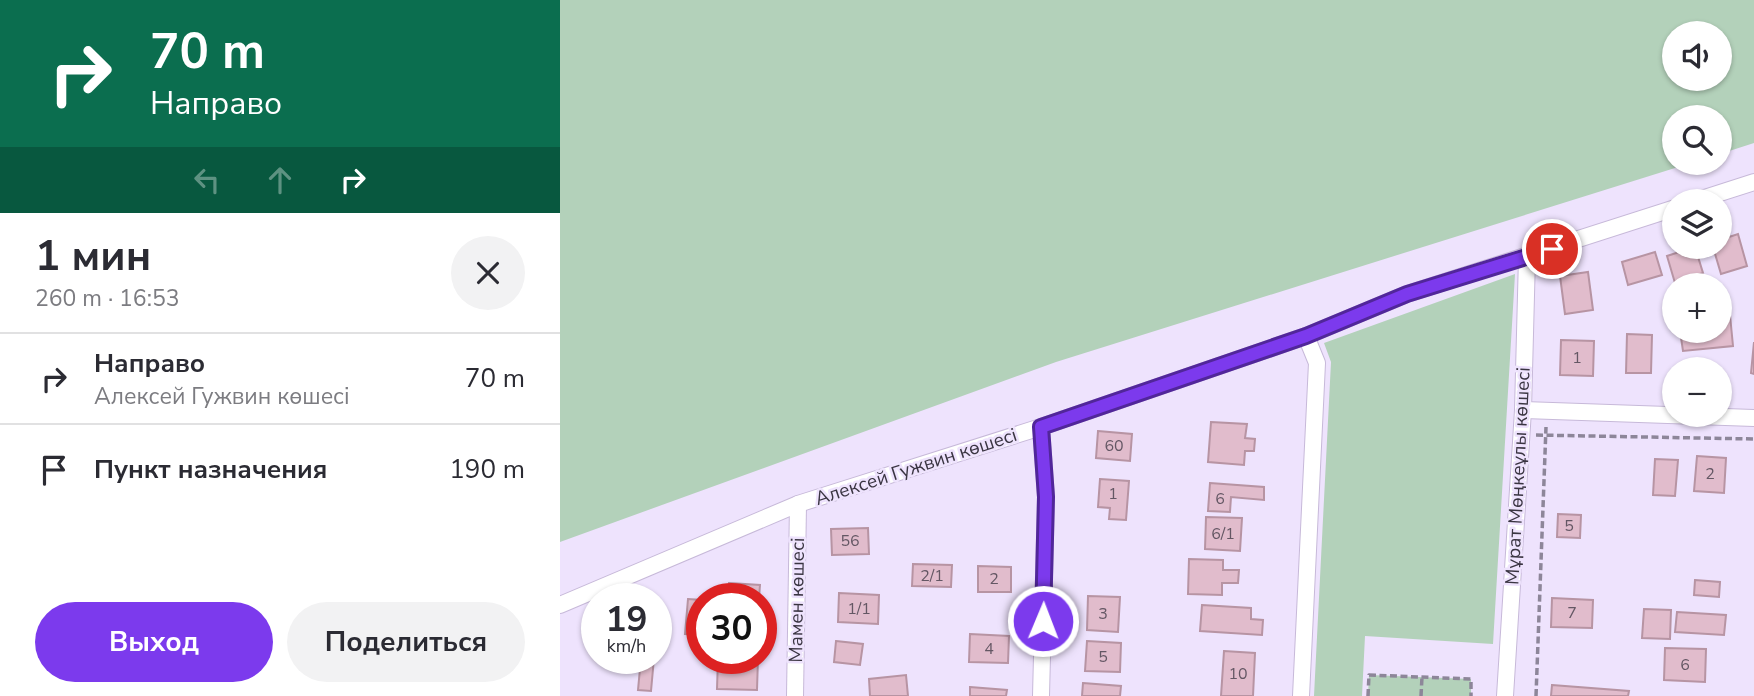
<!DOCTYPE html>
<html lang="ru">
<head>
<meta charset="utf-8">
<style>
  :root { --surface:#fff; --page:#f2f2f3; --text:#2b2b33; --muted:#7c7c81; --line:#e1e1e2; --accent:#7c3aed }
  body { margin:0; font-family:"Nunito Sans",sans-serif; background:var(--page); color:var(--text); height:100vh; display:flex; flex-direction:column; font-size:26px; white-space:nowrap }
  * { box-sizing:border-box; margin:0 }
  p { font-size:23px; color:var(--muted) }
  .icon { flex:none; width:38px; height:38px; fill:none; stroke:currentColor; stroke-width:2; stroke-linecap:round; stroke-linejoin:round }
  .map { position:relative; flex:1; overflow:hidden }
  .panel { display:flex; flex-direction:column; background:var(--surface); width:560px }
  .panel>* { flex:none }
  .banner { background:#0b6e4f; color:#fff; overflow:hidden }
  .buttons { position:absolute; left:1102px; top:21px; display:grid; gap:14px }
  .buttons a { display:grid; place-items:center; width:70px; height:70px; border-radius:50%; background:var(--surface); box-shadow:0 2px 5px #0004; font-size:35px }
  .speed { position:absolute; left:21px; top:583px; display:flex; gap:14px; font-size:35px; font-weight:700; text-align:center }
  .speed>* { display:grid; place-content:center; width:91px; height:91px; border-radius:50%; background:var(--surface); box-shadow:0 2px 5px #0004; line-height:1 }
  .speed small { font-size:18px; font-weight:400 }
  .speed .limit { border:10px solid #d22; background:#fff; color:#111 }
  .pin { position:absolute; display:grid; place-items:center; width:60px; height:60px; color:#fff; margin:-30px; border:4px solid #fff; border-radius:50%; box-shadow:0 2px 7px #0007 }
  .me { position:absolute; width:77px; margin:-38px; rotate:1deg; stroke-linejoin:round; filter:drop-shadow(0 0 5px #0008) }
  .turn { display:flex; align-items:center; gap:24px; height:147px; padding:0 35px; font-size:32px }
  .turn .icon { width:91px; height:91px; stroke-width:2.5 }
  .turn b { display:block; font-size:49px; line-height:60px }
  .lanes { display:flex; align-items:center; height:66px; padding:0 35px; background:#0003; justify-content:center; gap:35px; direction:ltr }
  .lanes .off { opacity:.35 }
  .round { display:grid; place-items:center; flex:none; width:74px; height:74px; border-radius:37px; background:var(--page) }
  .headline { display:flex; align-items:center; justify-content:space-between; height:119px; padding:0 35px }
  h1 { font-size:42px; font-weight:700; line-height:52px }
  .cta { display:flex; gap:14px; margin-top:auto; padding:14px 35px }
  .cta a { flex:1; height:80px; border-radius:42px; background:var(--accent); color:#fff; font-size:28px; font-weight:700; line-height:80px; text-align:center }
  .cta a+a { background:var(--page); color:var(--text) }
  ul { padding:0; list-style:none }
  li { display:flex; align-items:center; gap:21px; height:91px; padding:0 35px; border-top:2px solid var(--line) }
  li div { flex:1 }
  li b { display:block; font-size:26px }
  li em { font-style:normal }
  main { display:flex; flex:1; min-height:0 }
  .map>svg:first-child { display:block }
</style>
</head>
<body>
<main>
<section class="panel">
<div class="banner">
<div class="turn"><svg class="icon" aria-label="right" viewBox="0 0 24 24"><path d="M7 20v-9h11M14 6l5 5-5 5"/></svg><div><b>70 m</b>Направо</div></div>
<div class="lanes"><svg class="icon off" aria-label="left" viewBox="0 0 24 24"><path d="M17 20v-9H6M10 6l-5 5 5 5"/></svg><svg class="icon off" aria-label="ahead" viewBox="0 0 24 24"><path d="M12 20V5M6 11l6-6 6 6"/></svg><svg class="icon" aria-label="right" viewBox="0 0 24 24"><path d="M7 20v-9h11M14 6l5 5-5 5"/></svg></div>
</div>
<div class="headline"><div><h1>1 мин</h1><p>260 m · 16:53</p></div><a class="round"><svg class="icon" aria-label="close" viewBox="0 0 24 24"><path d="M6 6l12 12M18 6L6 18"/></svg></a></div>
<ul>
<li><svg class="icon" aria-label="right" viewBox="0 0 24 24"><path d="M7 20v-9h11M14 6l5 5-5 5"/></svg><div><b>Направо</b><p>Алексей Гужвин көшесі</p></div><em>70 m</em></li>
<li><svg class="icon" aria-label="arrive" viewBox="0 0 24 24"><path d="M6 21V4h12l-3 4 3 4H6"/></svg><div><b>Пункт назначения</b></div><em>190 m</em></li>
</ul>
<div class="cta"><a>Выход</a><a>Поделиться</a></div>
</section>
<div class="map">
<svg width="1194" height="696" viewBox="0 0 1194 696">
  <rect width="100%" height="100%" fill="#eee3fd"/>
  <g fill="#b3d1ba" fill-rule="evenodd">
    <path d="M0,0H1194V143L1160,154V117H1115V163H1131L496,362L0,542ZM1115,33H1160V79H1115Z"/>
    <polygon points="955,274 933,644 805,636 802,696 754,696 771,362 764,343"/>
    <polygon points="809,675 911,679 911,696 808,696"/>
  </g>
  <g fill="#e1bccc" stroke="#b794a3" stroke-width="2">
    <polygon points="1178,234 1187,266 1161,274 1153,247 1160,247 1160,240"/>
    <polygon points="1135,247 1143,273 1115,283 1107,256"/>
    <polygon points="1095,252 1102,275 1068,285 1062,262"/>
    <polygon points="1028,272 1033,310 1005,314 1000,276"/>
    <polygon points="1170,315 1173,346 1123,351 1120,331 1160,331 1160,316"/>
    <polygon points="1067,334 1092,335 1091,373 1066,373"/>
    <polygon points="1001,340 1034,341 1033,376 1000,375"/>
    <polygon points="1194,342 1194,374 1191,373"/>
    <polygon points="651,422 687,424 685,438 695,439 694,451 685,451 684,465 648,462"/>
    <polygon points="538,431 572,434 570,461 536,458"/>
    <polygon points="1137,456 1166,458 1164,493 1134,491"/>
    <polygon points="1095,459 1118,460 1115,496 1093,495"/>
    <polygon points="540,479 569,481 566,520 549,519 550,508 538,507"/>
    <polygon points="650,483 704,487 704,500 671,497 670,512 648,511"/>
    <polygon points="998,514 1021,515 1020,538 997,537"/>
    <polygon points="646,517 682,518 680,551 645,549"/>
    <polygon points="308,528 309,554 272,555 271,529"/>
    <polygon points="629,559 663,560 663,570 679,570 678,583 662,583 662,595 628,594"/>
    <polygon points="353,564 392,565 391,587 352,586"/>
    <polygon points="418,566 451,567 451,592 418,592"/>
    <polygon points="1135,580 1160,582 1159,597 1134,595"/>
    <polygon points="169,583 200,585 199,598 167,598"/>
    <polygon points="279,593 319,595 318,624 278,622"/>
    <polygon points="528,596 560,597 558,632 527,630"/>
    <polygon points="992,598 1033,600 1032,628 991,627"/>
    <polygon points="128,599 142,600 142,635 125,634"/>
    <polygon points="642,605 691,608 691,619 703,620 702,635 640,631"/>
    <polygon points="1084,609 1111,610 1110,639 1082,638"/>
    <polygon points="1117,612 1166,615 1164,635 1115,632"/>
    <polygon points="410,634 449,636 448,663 409,662"/>
    <polygon points="276,641 303,644 300,665 274,662"/>
    <polygon points="527,641 561,643 560,672 525,671"/>
    <polygon points="1105,648 1146,649 1145,682 1104,680"/>
    <polygon points="664,651 695,653 693,696 661,696"/>
    <polygon points="81,658 94,658 91,691 78,690"/>
    <polygon points="158,658 198,658 197,690 157,689"/>
    <polygon points="346,675 348,696 310,696 309,679"/>
    <polygon points="523,683 561,686 560,696 522,696"/>
    <polygon points="992,685 1069,691 1068,696 991,696"/>
    <polygon points="410,687 447,690 446,696 410,696"/>
  </g>
  <g fill="none" stroke-linecap="round" stroke-linejoin="round">
    <defs>
      <g id="minor">
        <polyline points="1135,201 1194,182"/>
        <polyline points="963,410 1194,418"/>
        <polyline points="0,605 238,504 481,427 746,336 847,294 1115,208"/>
        <polyline points="235,696 238,504"/>
        <polyline points="481,696 486,497 481,427"/>
        <polyline points="741,696 757,363 746,336"/>
        <polyline points="945,696 963,410 967,257"/>
      </g>
    </defs>
    <use href="#minor" stroke="#c7b9d9" stroke-width="18"/>
    <g stroke="#8d8699" stroke-width="3.5" stroke-dasharray="7 3.5" stroke-linecap="butt">
      <polyline points="976,435 1194,439"/>
      <polyline points="808,696 809,675 911,679 911,696"/>
      <polyline points="861,696 862,677"/>
      <polyline points="976,696 986,427"/>
    </g>
    <use href="#minor" stroke="#fff" stroke-width="16"/>
  </g>
  <g fill="none" stroke-linecap="round" stroke-linejoin="round">
    <defs>
      <polyline id="route" points="483,621 486,497 481,427 746,336 847,294 992,249"/>
    </defs>
    <use href="#route" stroke="#51269a" stroke-width="18"/>
    <use href="#route" stroke="#7c3aed" stroke-width="12"/>
  </g>
  <g text-anchor="middle" dominant-baseline="central" stroke-width="5" stroke-linejoin="round" paint-order="stroke">
    <g font-size="16" fill="#645764">
      <text x="1017" y="358">1</text>
      <text x="554" y="446">60</text>
      <text x="1150" y="474">2</text>
      <text x="553" y="494">1</text>
      <text x="660" y="499">6</text>
      <text x="1009" y="526">5</text>
      <text x="663" y="534">6/1</text>
      <text x="290" y="541">56</text>
      <text x="372" y="576">2/1</text>
      <text x="434" y="579">2</text>
      <text x="299" y="609">1/1</text>
      <text x="1012" y="613">7</text>
      <text x="543" y="614">3</text>
      <text x="429" y="649">4</text>
      <text x="543" y="657">5</text>
      <text x="1125" y="665">6</text>
      <text x="678" y="674">10</text>
    </g>
    <g font-size="19" fill="#3a3542" stroke="#eee3fd">
      <text transform="translate(356 467) rotate(-18)">Алексей Гужвин көшесі</text>
      <text transform="translate(958 476) rotate(-87)">Мұрат Мөңкеұлы көшесі</text>
      <text transform="translate(237 600) rotate(-89)">Мамен көшесі</text>
    </g>
  </g>
</svg>
<div class="buttons">
<a><svg class="icon" aria-label="sound" viewBox="0 0 24 24"><path d="M4 9h4l5-4v14l-5-4H4zM17 9q2 3 0 6"/></svg></a>
<a><svg class="icon" aria-label="search" viewBox="0 0 24 24"><circle cx="10" cy="10" r="6"/><path d="M15 15l6 6"/></svg></a>
<a><svg class="icon" aria-label="layers" viewBox="0 0 24 24"><path d="M12 4l9 5-9 5-9-5zM3 14l9 5 9-5"/></svg></a>
<a>+</a>
<a>−</a>
</div>
<div class="speed"><div>19<small>km/h</small></div><div class="limit">30</div></div>
<div class="pin" style="left:992px;top:249px;background:#d93025"><svg class="icon" aria-label="arrive" viewBox="0 0 24 24"><path d="M6 21V4h12l-3 4 3 4H6"/></svg></div>
<svg class="me" style="left:483px;top:621px" viewBox="-20 -20 40 40"><circle r="17" fill="#7c3aed" stroke="#fff" stroke-width="3"/><path d="M0-11L8 9 0 5-8 9z" fill="#fff"/></svg>
</div>
</main>
</body>
</html>
